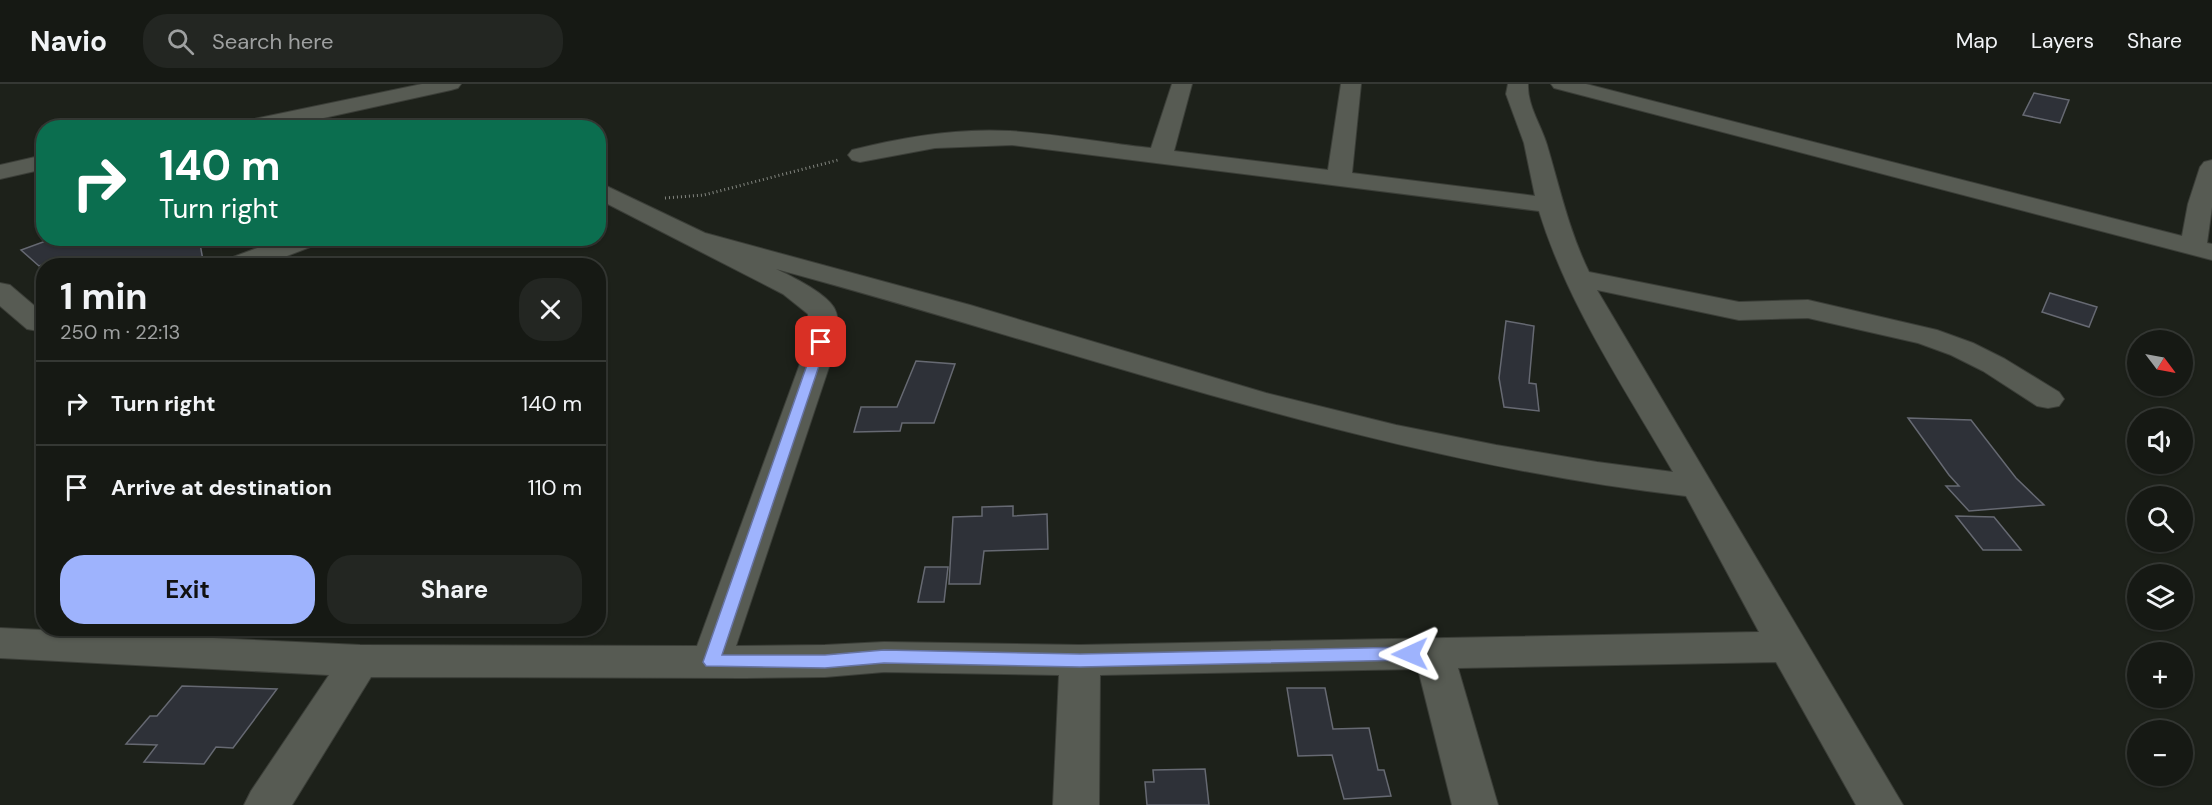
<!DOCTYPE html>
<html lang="en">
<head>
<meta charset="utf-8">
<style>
  :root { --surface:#161914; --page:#232622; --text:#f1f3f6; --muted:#9ea0a0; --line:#353834; --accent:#9eb3fd }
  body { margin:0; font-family:"DM Sans",sans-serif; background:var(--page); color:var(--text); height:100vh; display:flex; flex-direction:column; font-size:22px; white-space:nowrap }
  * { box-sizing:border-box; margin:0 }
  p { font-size:20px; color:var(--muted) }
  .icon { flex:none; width:33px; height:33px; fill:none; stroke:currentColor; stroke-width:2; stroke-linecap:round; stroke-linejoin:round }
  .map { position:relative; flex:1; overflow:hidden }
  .side { position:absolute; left:36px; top:174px; width:570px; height:378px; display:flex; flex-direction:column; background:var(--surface); border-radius:24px; box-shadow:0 2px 4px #0004,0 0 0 2px var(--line) }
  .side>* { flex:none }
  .hud { position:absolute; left:36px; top:36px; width:570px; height:126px; border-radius:24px; box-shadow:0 2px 4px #0004,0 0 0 2px var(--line); background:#0b6e4f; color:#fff; overflow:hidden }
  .needle { width:39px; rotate:122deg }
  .controls { position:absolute; left:2127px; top:246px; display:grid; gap:12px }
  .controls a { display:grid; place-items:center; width:66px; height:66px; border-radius:50%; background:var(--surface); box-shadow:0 2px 4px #0004,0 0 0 2px var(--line); font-size:30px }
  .pin { position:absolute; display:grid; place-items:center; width:51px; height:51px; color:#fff; margin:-26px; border-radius:12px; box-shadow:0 3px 9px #0006 }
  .me { position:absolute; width:66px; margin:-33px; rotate:269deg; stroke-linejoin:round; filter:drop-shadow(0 0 4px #0008) }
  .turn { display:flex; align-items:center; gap:21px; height:126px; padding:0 24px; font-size:27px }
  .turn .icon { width:78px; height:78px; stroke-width:2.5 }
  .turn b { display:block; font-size:42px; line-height:51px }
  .round { display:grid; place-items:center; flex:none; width:63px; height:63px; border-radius:24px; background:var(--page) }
  .overview { display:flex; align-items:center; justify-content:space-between; height:102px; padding:0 24px }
  h1 { font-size:36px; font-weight:700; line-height:45px }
  .button { display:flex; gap:12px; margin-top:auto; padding:12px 24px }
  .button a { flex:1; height:69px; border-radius:24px; background:var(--accent); color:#111; font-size:24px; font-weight:700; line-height:69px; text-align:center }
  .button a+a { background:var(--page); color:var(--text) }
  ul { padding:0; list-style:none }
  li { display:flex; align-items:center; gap:18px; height:84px; padding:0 24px; border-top:2px solid var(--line) }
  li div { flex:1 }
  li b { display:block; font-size:22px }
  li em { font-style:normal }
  header { display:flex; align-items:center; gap:36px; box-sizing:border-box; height:84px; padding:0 30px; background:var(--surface); border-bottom:2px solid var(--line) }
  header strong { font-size:28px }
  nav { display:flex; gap:33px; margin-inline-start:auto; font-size:21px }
  .search { width:420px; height:54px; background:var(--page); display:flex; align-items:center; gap:15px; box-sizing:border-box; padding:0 21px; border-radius:24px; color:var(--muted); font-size:22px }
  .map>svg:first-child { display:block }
</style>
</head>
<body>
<header>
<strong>Navio</strong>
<div class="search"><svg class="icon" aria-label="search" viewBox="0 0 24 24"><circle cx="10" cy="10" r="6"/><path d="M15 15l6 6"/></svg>Search here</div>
<nav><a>Map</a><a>Layers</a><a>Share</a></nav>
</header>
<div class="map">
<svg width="2212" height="721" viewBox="0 0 2212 721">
  <rect width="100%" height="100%" fill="#1d211a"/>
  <g fill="#2e3138" stroke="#666972" stroke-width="1.5">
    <polygon points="2034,9 2069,16 2060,39 2023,31"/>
    <polygon points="54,154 199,154 204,182 64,182 63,174 39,182 21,166"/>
    <polygon points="2050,209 2097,223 2089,243 2042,228"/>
    <polygon points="1506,237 1534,242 1529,299 1536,300 1539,327 1504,323 1499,294"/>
    <polygon points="916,277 955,280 934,339 902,339 900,347 854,348 861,323 897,323"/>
    <polygon points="1908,334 1971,336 2016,394 2044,421 1969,427 1946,402 1959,402 1949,391"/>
    <polygon points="1013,422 1013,432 1047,430 1048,465 984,467 980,500 949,500 953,433 982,432 982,423"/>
    <polygon points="1956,432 1994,433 2021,466 1983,466"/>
    <polygon points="925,483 948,483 944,518 918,518"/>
    <polygon points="182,602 277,605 233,664 216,663 204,680 144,678 157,661 126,660 150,632 157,632"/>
    <polygon points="1287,604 1325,604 1333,645 1369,644 1378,686 1384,686 1391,712 1344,715 1332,671 1298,672"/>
    <polygon points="1205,685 1209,721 1147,721 1145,698 1154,698 1153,686"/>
  </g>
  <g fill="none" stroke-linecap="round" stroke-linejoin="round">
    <defs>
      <g id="minor">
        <polygon points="422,0 461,0 458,4 451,6 278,44 234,44 237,39 245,37"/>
        <path d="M1172,0H1192L1174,67L1328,86L1341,0H1361L1352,89L1535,112L1524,59L1506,10L1508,0H1528C1527,21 1541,41 1547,61C1560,105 1569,147 1589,188L1739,218L1808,216L1937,246L1973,259L2005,275L2059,308L2064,315L2059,322L2048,324L2037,322L1983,287L1951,271L1918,259L1808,234L1739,236L1597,206L1903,721H1856L1776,578L1458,584L1498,721H1452L1418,585L1100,591L1099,721H1053L1059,591L884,588L825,593L745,594L371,593L292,721H244L251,707L329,591L0,574V544L360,561L697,562L802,274L809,243L808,230L783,210L598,115V98L705,149L970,221L1266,309L1396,341L1496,361L1597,378L1673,388C1624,303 1568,221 1539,127L1012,61L935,64L860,78L852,76L848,71L852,66C903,53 957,44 1010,47C1057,50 1105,59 1151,64ZM776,185C1080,267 1372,376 1686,412L1759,548L1080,561L884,558L825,561L736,562L832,274C835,259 841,243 836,228C831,211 791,192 776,185Z"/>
        <polygon points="1551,0 1586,0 2182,152 2188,120 2200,83 2204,78 2212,76 2212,123 2207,159 2212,160 2212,176 1554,4"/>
        <polygon points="44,71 44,85 0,95 0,81"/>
        <polygon points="284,154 322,154 318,160 261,182 222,182 225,176"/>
        <polygon points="0,199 10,201 44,230 44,248 27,245 0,222"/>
      </g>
    </defs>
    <use href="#minor" stroke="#3b3e38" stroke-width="2"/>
    <polyline stroke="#81847e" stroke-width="3" stroke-dasharray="1 3" stroke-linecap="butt" points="665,114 704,111 838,76"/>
    <use href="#minor" fill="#575b53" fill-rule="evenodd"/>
  </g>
  <polygon fill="#9eb3fd" stroke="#6774a4" stroke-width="1.5" points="821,255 827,258 722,571 825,571 884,566 1080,570 1410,563 1416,565 1419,570 1416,574 1410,576 1080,583 884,579 825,584 706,582 703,578 815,258"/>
</svg>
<div class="controls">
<a><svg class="needle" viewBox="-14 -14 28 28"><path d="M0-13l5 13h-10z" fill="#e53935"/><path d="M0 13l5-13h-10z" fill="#9ea0a0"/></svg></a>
<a><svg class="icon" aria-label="sound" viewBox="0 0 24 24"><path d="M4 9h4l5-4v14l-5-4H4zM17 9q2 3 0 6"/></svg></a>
<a><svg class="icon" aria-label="search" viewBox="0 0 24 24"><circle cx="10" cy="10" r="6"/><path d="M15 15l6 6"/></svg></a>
<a><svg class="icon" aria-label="layers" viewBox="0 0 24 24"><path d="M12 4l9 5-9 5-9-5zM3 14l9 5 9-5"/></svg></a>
<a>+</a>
<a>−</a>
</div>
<div class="pin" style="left:821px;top:258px;background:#d93025"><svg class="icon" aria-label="arrive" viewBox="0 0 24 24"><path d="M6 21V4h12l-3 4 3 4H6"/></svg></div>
<svg class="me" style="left:1410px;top:570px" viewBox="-20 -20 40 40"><path d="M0-17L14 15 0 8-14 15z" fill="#9eb3fd" stroke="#fff" stroke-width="4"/></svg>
<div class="hud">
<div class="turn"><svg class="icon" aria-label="right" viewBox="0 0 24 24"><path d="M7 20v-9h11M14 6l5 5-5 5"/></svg><div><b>140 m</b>Turn right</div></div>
</div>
<section class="side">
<div class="overview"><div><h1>1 min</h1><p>250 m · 22:13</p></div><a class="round"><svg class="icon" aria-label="close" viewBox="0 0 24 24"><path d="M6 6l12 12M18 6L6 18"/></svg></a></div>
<ul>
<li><svg class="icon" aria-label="right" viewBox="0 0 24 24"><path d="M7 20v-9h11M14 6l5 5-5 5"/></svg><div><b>Turn right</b></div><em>140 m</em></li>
<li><svg class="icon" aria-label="arrive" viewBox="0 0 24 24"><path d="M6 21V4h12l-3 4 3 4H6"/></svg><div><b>Arrive at destination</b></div><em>110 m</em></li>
</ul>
<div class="button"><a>Exit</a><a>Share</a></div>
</section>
</div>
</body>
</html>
